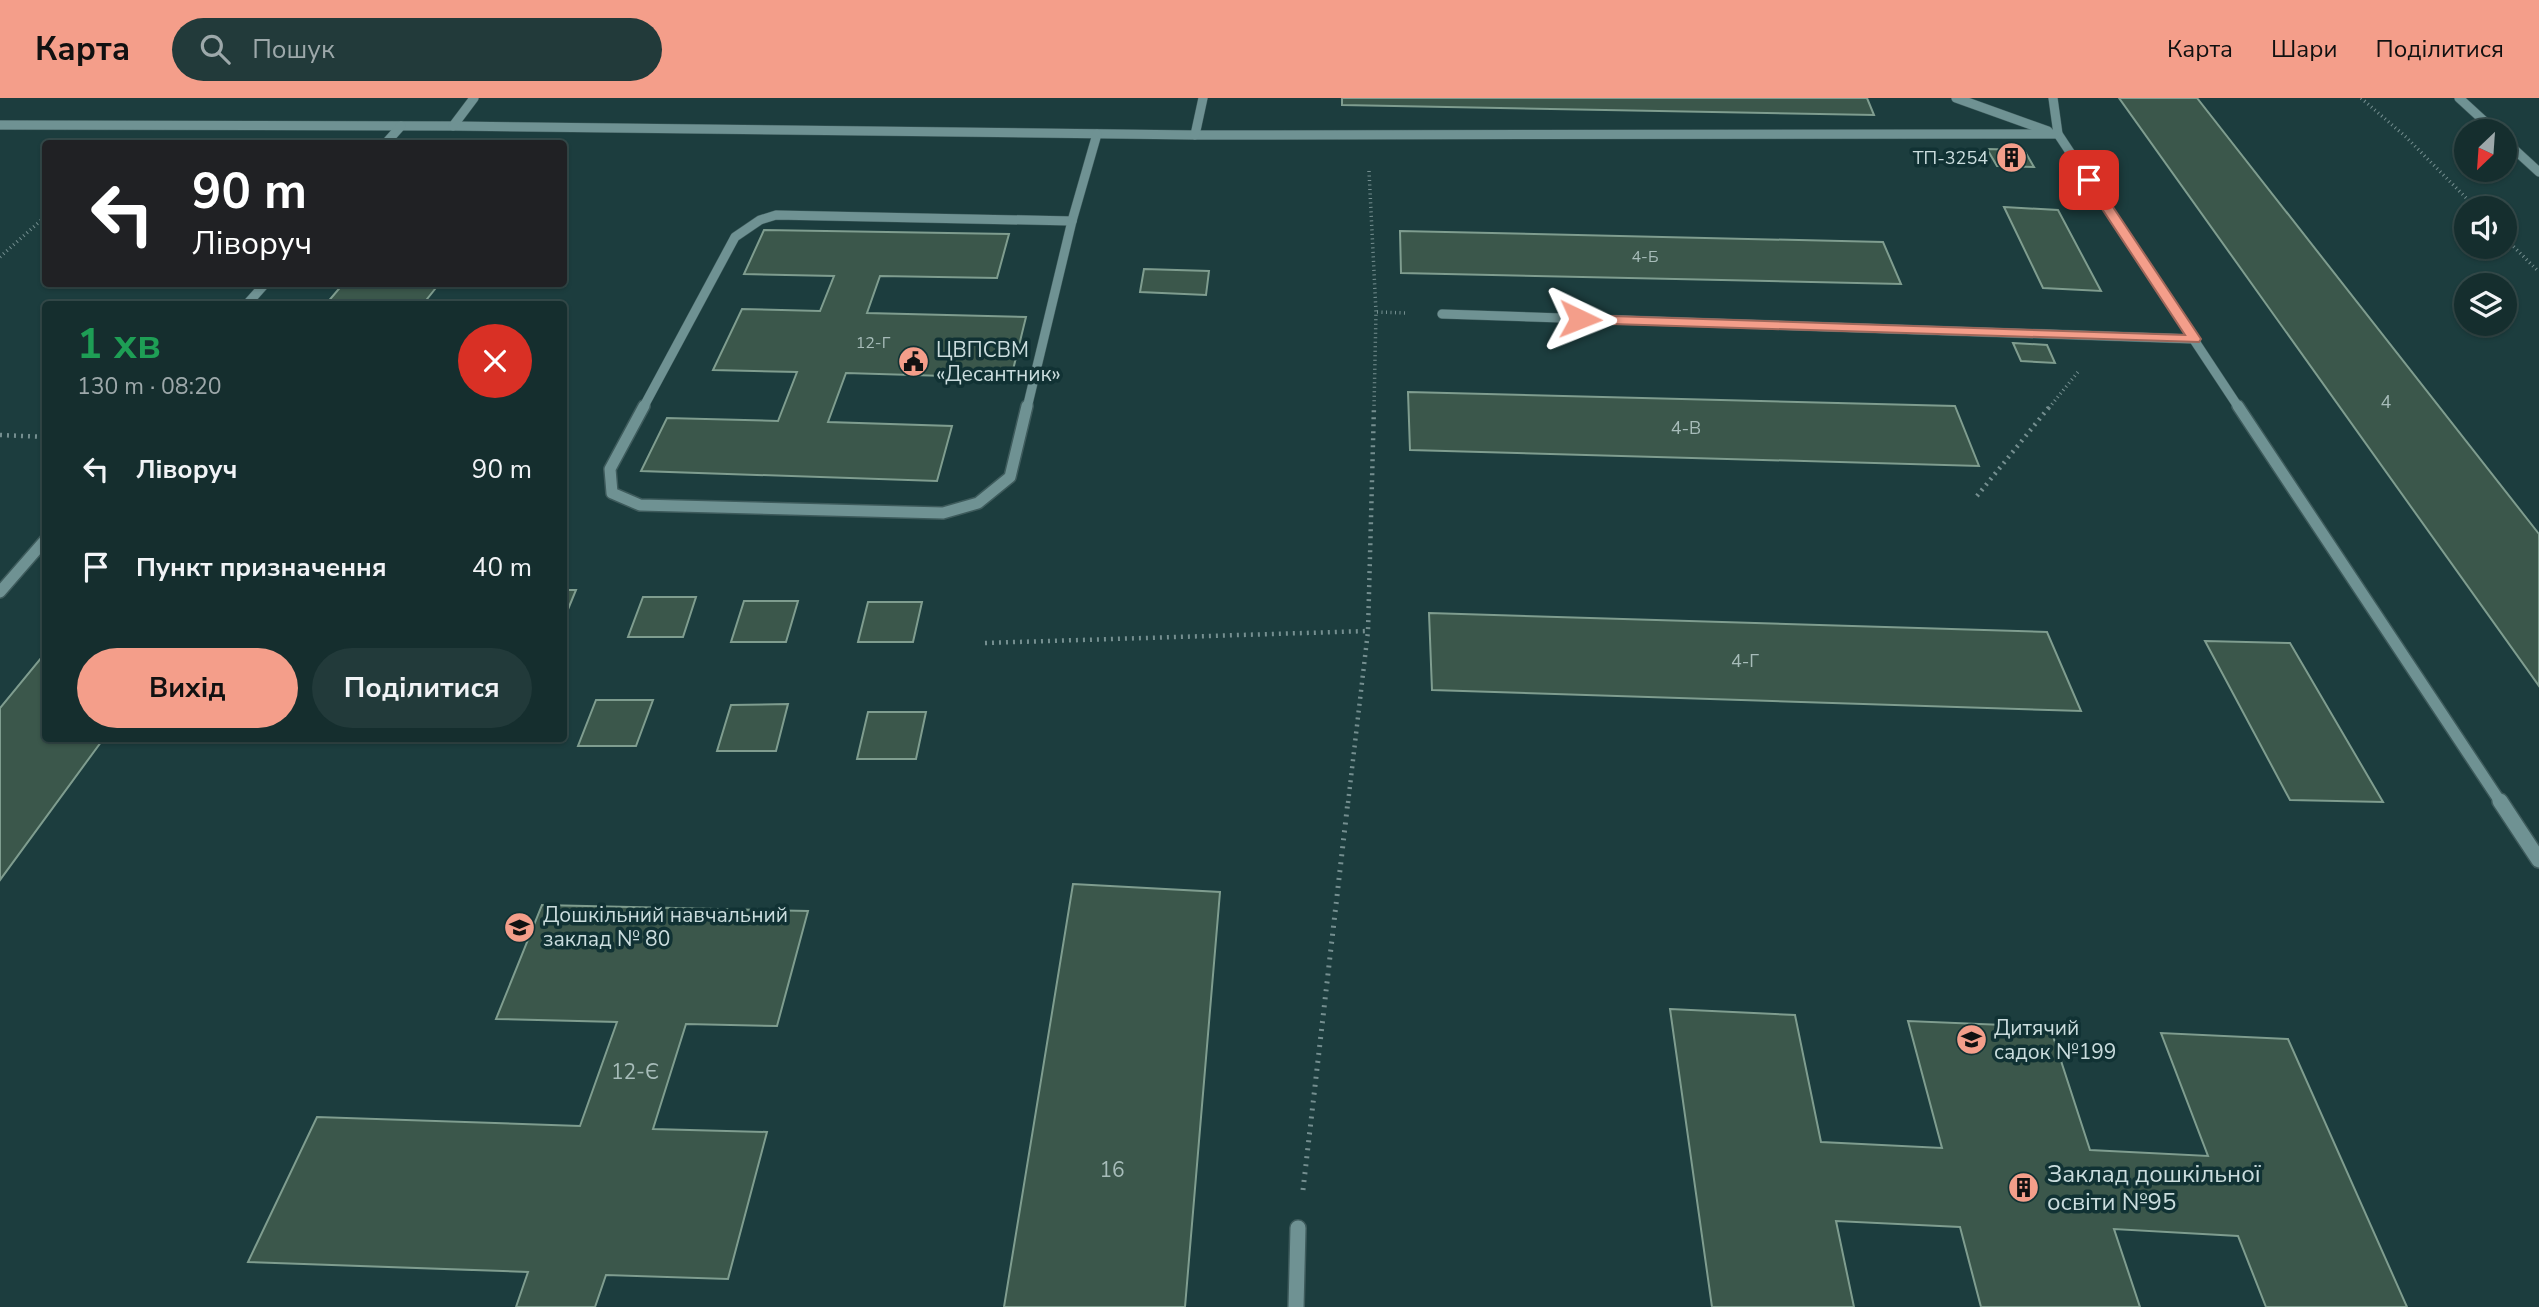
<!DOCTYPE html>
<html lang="uk">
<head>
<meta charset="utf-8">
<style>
  :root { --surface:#152e2e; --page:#223a3a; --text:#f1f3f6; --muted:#9da8aa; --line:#344a4a; --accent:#f49e8a }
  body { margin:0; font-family:"Nunito Sans",sans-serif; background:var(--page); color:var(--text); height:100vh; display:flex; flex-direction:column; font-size:26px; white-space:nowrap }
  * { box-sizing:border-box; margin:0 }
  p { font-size:23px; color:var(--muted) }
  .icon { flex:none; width:38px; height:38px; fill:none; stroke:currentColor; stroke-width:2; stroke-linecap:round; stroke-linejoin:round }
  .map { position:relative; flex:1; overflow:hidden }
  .panel { position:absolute; left:42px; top:203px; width:525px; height:441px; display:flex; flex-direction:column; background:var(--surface); border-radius:7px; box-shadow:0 2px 5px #0004,0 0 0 2px var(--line) }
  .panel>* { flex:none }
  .banner { position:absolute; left:42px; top:42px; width:525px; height:147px; border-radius:7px; box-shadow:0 2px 5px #0004,0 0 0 2px var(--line); background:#202124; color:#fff; overflow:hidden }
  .needle { width:46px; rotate:205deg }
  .buttons { position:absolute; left:2454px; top:21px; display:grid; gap:14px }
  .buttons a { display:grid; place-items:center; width:63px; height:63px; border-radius:50%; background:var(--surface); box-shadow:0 2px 5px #0004,0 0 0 2px var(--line); font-size:35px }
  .pin { position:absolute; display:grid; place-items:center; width:60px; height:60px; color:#fff; margin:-30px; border-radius:14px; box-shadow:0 4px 10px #0006 }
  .me { position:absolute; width:77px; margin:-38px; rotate:92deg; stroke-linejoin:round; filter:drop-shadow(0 0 5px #0008) }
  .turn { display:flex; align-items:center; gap:24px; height:147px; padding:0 35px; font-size:32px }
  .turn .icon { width:91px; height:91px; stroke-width:2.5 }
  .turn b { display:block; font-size:49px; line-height:60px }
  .round { display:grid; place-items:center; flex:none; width:74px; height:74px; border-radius:37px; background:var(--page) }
  .summary { display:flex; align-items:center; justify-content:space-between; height:119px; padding:0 35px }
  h1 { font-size:42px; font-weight:700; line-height:52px; color:#1e9e55 }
  .action { display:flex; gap:14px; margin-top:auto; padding:14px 35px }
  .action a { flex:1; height:80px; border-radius:42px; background:var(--accent); color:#111; font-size:28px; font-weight:700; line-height:80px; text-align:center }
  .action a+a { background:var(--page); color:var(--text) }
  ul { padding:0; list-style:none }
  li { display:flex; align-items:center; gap:21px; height:98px; padding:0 35px }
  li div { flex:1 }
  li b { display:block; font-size:26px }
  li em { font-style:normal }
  header { display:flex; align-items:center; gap:42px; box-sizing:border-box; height:98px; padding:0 35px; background:var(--accent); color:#111 }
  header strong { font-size:33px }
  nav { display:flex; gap:38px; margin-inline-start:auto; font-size:24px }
  .search { width:490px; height:63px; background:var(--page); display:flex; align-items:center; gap:18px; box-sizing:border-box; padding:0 24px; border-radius:38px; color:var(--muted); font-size:26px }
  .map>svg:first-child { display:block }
</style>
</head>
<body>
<header>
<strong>Карта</strong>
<div class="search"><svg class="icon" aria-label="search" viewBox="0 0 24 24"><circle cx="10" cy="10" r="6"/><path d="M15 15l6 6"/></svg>Пошук</div>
<nav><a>Карта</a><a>Шари</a><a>Поділитися</a></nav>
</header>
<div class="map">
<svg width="2539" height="1209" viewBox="0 0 2539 1209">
  <rect width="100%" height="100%" fill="#1c3d3e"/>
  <g fill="#3b574b" stroke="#7f9d8f" stroke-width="2">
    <polygon points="1342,0 1867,0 1874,17 1342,7"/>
    <polygon points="2119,0 2197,0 2539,436 2539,588"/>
    <polygon points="1987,51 2024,52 2034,69 1997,68"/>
    <polygon points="2004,109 2058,112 2101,193 2043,190"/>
    <polygon points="764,132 1009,136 997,180 880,178 867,215 1026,219 1011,280 846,275 828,324 952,328 937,383 641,373 667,320 778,323 797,274 713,272 742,211 820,213 834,178 744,176"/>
    <polygon points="1400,133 1883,144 1901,186 1401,175"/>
    <polygon points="1144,171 1209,173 1206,197 1140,194"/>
    <polygon points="343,186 439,186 423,206 326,206"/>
    <polygon points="2013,245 2047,247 2055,265 2021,263"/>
    <polygon points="1408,294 1955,308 1979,368 1410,352"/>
    <polygon points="564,492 576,492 564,521"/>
    <polygon points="643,499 696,499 683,539 628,539"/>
    <polygon points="744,503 798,503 786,544 731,544"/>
    <polygon points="868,504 922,504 913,544 858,544"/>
    <polygon points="1429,515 2047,534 2081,613 1432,592"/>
    <polygon points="2205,543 2290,545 2383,704 2290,702"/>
    <polygon points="46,554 46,640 104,640 0,782 0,610"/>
    <polygon points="596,602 653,602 636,648 578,648"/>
    <polygon points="788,606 776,653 717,653 731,607"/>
    <polygon points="868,614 926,614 916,661 857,661"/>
    <polygon points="442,640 500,640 499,643 440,643"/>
    <polygon points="1073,786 1220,794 1185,1209 1004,1209"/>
    <polygon points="542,807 808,813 777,928 686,926 653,1031 767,1034 728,1181 606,1177 595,1209 516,1209 528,1174 248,1164 317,1019 580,1028 617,924 496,921"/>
    <polygon points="1670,911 1795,917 1821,1044 1942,1050 1908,923 2050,929 2090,1052 2208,1058 2161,935 2288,941 2407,1209 2266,1209 2238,1138 2114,1131 2140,1209 1981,1209 1960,1129 1836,1123 1854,1209 1712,1209"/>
  </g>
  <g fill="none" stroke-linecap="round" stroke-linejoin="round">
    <defs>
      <g id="minor-far2">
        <polyline points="1956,0 2048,33"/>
        <polyline points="2053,0 2058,36 2239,310"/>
        <polyline points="2459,0 2495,33"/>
        <polyline points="0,27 453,28 1195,37 2058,36"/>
        <polyline points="453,28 474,0"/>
        <polyline points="1195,37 1203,0"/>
        <polyline points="2504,42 2539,74"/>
        <polyline points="385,46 401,28"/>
        <polyline points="1072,123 1097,36"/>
        <polyline points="247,206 265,186"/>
        <polyline points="1442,216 2194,241"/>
        <polyline points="643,310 735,139 760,122 776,117 1072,123"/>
        <polyline points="1027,310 1072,123"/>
      </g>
      <g id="minor-far1">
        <polyline points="644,308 610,371 612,395 640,407 943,415 978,405 1010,379 1027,308"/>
        <polyline points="2238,308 2501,705"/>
        <polyline points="0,494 46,441"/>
      </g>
      <g id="minor">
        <polyline points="2500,703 2539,762"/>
        <polyline points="1296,1209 1298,1130"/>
      </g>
    </defs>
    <use href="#minor-far2" stroke="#3e5b5c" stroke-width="10"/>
    <use href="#minor-far1" stroke="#3e5b5c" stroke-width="14"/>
    <use href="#minor" stroke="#3e5b5c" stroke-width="18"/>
    <g stroke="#758f90" stroke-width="3.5" stroke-dasharray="1 3.5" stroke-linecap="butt">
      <polyline points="2361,0 2406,39 2476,110"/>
      <polyline points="1369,73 1376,214 1374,310"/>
      <polyline points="2504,139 2539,174"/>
      <polyline points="0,159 46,118"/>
      <polyline points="1377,214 1406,215"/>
      <polyline points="2049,310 2078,274"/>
    </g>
    <g stroke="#758f90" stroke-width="4.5" stroke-dasharray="2 5" stroke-linecap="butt">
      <polyline points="0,337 46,339"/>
      <polyline points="1977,398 2050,308"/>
      <polyline points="985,545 1368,533"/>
      <polyline points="1348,705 1368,533 1374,308"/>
    </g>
    <polyline stroke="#758f90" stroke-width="5" stroke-dasharray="2 6" stroke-linecap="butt" points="1303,1092 1348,703"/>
    <use href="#minor-far2" stroke="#6f9293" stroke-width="9"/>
    <use href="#minor-far1" stroke="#6f9293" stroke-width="11"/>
    <use href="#minor" stroke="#6f9293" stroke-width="15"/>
  </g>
  <polygon fill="#f49e8a" stroke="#9f675a" stroke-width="2" points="2085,79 2093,79 2201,241 2199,244 1580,225 1574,221 1580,217 2185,237 2083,82"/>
  <defs>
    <symbol id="building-disc" viewBox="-11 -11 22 22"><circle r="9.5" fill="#f49e8a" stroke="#113234"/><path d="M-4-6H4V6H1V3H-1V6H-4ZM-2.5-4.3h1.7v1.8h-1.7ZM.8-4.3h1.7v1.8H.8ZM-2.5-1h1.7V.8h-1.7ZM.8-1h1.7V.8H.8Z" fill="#111"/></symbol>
    <symbol id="civic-disc" viewBox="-11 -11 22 22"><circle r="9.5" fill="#f49e8a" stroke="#113234"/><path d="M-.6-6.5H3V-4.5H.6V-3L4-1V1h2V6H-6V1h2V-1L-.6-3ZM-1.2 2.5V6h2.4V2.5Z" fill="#111"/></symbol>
    <symbol id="school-disc" viewBox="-11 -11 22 22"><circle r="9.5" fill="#f49e8a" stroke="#113234"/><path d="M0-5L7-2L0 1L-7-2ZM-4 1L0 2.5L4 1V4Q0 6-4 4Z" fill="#111"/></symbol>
  </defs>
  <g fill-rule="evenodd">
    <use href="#building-disc" x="1994" y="42" width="35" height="35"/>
    <use href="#civic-disc" x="896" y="246" width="35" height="35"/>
    <use href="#school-disc" x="502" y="812" width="35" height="35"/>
    <use href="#school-disc" x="1954" y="924" width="35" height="35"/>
    <use href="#building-disc" x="2006" y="1072" width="35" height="35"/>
  </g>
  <g text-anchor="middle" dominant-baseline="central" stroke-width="7" stroke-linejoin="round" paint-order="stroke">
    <g font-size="16" fill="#a7bcb9">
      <text x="1645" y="159">4-Б</text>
      <text x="873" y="245">12-Г</text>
    </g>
    <g font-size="18" fill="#cbddde" stroke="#113234" text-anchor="end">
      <text x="1988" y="60">ТП-3254</text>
    </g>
    <g font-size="18" fill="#a7bcb9">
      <text x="2386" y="304">4</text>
      <text x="1686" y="330">4-В</text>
      <text x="1745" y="563">4-Г</text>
    </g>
    <g font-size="21" fill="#cbddde" stroke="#113234" text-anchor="start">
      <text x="936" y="252">ЦВПСВМ<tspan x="936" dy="24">«Десантник»</tspan></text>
      <text x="543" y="817">Дошкільний навчальний<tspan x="543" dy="24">заклад № 80</tspan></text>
      <text x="1994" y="930">Дитячий<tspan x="1994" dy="24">садок №199</tspan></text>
    </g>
    <g font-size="21" fill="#a7bcb9">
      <text x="635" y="974">12-Є</text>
      <text x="1112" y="1072">16</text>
    </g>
    <g font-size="24" fill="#cbddde" stroke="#113234" text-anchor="start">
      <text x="2047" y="1076">Заклад дошкільної<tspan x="2047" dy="28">освіти №95</tspan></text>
    </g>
  </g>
</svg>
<div class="buttons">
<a><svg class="needle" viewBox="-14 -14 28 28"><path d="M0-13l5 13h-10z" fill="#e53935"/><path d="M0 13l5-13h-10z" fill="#9da8aa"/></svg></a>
<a><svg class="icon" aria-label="sound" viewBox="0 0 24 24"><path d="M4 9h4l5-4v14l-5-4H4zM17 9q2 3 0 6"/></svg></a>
<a><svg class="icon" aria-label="layers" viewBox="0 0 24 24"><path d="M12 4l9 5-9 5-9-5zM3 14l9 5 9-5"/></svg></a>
</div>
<div class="pin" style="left:2089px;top:82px;background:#d93025"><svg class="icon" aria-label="arrive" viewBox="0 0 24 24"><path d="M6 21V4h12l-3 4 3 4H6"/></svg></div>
<svg class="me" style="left:1580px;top:221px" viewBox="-20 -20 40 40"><path d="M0-17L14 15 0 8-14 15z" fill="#f49e8a" stroke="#fff" stroke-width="4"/></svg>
<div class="banner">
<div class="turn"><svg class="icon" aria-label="left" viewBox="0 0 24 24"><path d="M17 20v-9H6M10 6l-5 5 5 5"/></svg><div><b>90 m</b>Ліворуч</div></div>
</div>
<section class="panel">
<div class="summary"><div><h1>1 хв</h1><p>130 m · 08:20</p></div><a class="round" style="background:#d93025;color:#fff"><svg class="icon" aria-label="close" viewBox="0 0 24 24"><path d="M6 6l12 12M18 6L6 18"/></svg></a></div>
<ul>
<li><svg class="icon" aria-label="left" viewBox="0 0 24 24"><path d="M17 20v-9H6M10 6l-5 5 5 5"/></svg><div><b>Ліворуч</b></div><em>90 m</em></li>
<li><svg class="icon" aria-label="arrive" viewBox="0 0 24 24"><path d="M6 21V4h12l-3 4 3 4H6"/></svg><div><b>Пункт призначення</b></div><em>40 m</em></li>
</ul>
<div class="action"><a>Вихід</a><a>Поділитися</a></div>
</section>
</div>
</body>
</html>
